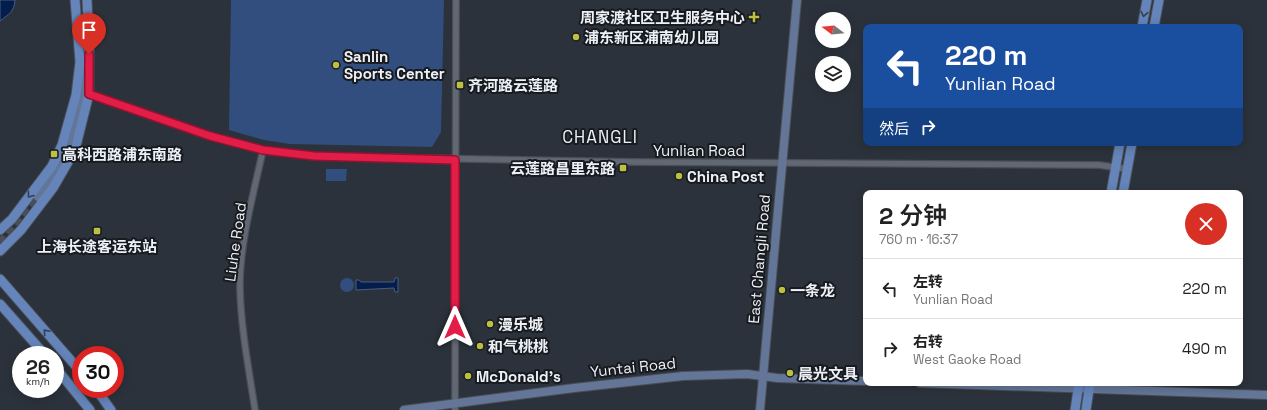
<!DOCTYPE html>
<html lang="zh">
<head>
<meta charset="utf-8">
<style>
  :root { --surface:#fff; --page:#f2f2f2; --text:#222; --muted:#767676; --line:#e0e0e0 }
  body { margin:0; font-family:"Space Grotesk","Noto Sans SC",sans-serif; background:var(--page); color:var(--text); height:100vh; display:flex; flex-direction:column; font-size:15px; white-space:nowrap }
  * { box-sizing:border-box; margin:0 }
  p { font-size:13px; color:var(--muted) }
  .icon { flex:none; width:22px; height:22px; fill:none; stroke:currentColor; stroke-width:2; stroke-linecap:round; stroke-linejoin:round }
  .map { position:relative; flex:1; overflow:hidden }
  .panel { position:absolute; left:863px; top:190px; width:380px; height:196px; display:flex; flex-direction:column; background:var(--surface); border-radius:8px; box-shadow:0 2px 10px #0003 }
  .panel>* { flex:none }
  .top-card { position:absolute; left:863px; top:24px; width:380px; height:122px; border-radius:8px; box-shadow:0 2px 10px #0003; background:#1a4fa0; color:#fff; overflow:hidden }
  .needle { width:26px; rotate:286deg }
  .tools { position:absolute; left:815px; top:12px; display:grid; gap:8px }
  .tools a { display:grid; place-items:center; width:36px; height:36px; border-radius:50%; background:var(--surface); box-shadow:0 2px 10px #0003; font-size:20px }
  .speed { position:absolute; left:12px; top:346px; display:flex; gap:8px; font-size:20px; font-weight:700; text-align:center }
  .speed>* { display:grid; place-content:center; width:52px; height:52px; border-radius:50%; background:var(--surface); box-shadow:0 2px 10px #0003; line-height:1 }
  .speed small { font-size:10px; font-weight:400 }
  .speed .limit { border:6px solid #d22; background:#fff; color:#111 }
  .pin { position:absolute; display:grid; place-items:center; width:34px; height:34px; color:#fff; margin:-41px -17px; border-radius:50% 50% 50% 0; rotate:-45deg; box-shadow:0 0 4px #0007 }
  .pin .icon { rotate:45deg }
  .me { position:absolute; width:44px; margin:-22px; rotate:0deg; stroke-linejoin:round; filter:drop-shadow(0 0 3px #0008) }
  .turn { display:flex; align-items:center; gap:14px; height:84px; padding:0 16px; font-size:18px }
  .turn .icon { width:52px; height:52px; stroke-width:2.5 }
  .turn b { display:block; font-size:28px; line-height:34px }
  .then { display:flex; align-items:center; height:38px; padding:0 16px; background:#0003; gap:8px; font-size:15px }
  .round { display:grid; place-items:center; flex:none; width:42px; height:42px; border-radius:21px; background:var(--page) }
  .summary { display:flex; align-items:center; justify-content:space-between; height:68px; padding:0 16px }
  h1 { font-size:24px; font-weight:600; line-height:30px }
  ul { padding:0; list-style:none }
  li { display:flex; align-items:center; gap:12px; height:60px; padding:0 16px; border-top:1px solid var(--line) }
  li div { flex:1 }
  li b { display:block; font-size:15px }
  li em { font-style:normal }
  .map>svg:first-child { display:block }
</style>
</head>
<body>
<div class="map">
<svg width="1267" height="410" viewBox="0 0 1267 410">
  <rect width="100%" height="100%" fill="#2c323b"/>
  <g fill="#314e7f">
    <polygon points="231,0 444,0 441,132 432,147 290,144 264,140 229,130"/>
    <polygon points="326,169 347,169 346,181 326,181"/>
    <circle cx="347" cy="285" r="7"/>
  </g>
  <g fill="#031d4c" stroke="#495c7f">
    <path d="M0,0H15C14,12 9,14 0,21Z"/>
    <polygon points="395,278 398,278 398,292 395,292 394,288 356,290 356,280 359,280 361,282 394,282"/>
  </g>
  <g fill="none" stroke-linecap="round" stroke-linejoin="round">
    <polyline stroke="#494e57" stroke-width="8" stroke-dasharray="8 4" stroke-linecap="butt" points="0,243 38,197"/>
    <defs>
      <g id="street">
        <polyline points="89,94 227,141 263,150 314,156 634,162 1099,165 1127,169"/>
        <path d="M255,410C249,370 241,329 240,289C239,245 254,192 263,150"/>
        <polyline points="455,410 456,0"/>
      </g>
      <g id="secondary">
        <path d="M38,197C67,157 79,120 86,72"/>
        <polyline points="920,383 1267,395"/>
        <polyline points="404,410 574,388 683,376 747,374 777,378 866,381"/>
        <polyline points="760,410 797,0"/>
      </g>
      <g id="primary">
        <polyline points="1142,27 1147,0"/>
        <polyline points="1154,27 1159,0"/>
        <polyline points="1111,193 1120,143"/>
        <polyline points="1123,193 1132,143"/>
        <polyline points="0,230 12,219 52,166 62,145 76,95 80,62 75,0"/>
        <polyline points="0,251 21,230 53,188 75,150 89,94 89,43 87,0"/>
        <polyline points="0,279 81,372"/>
        <polyline points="0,304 45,355"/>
        <polyline points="55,367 90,410"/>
        <polyline points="96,389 111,410"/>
        <polyline points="1075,410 1079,383"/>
        <polyline points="1086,410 1090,383"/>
      </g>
    </defs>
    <use href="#street" stroke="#494d55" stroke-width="8"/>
    <use href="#secondary" stroke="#494d55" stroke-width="10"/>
    <use href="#primary" stroke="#494d55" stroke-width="11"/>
    <use href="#street" stroke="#626873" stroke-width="5.5"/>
    <use href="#secondary" stroke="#637697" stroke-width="8"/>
    <use href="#primary" stroke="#6484ba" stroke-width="9"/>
  </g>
  <defs><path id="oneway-chevron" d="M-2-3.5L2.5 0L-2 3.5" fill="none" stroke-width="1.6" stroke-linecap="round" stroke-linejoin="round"/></defs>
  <g stroke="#323f55">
    <use href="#oneway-chevron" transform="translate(1144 14) rotate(101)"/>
    <use href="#oneway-chevron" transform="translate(30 195) rotate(127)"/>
    <use href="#oneway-chevron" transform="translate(46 332) rotate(-131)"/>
  </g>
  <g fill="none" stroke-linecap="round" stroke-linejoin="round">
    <defs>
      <polyline id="route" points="89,54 89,94 210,136 263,150 314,156 455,160 455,327"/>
    </defs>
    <use href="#route" stroke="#92132f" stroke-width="10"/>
    <use href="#route" stroke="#e11d48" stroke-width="7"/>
  </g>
  <g fill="#bdbf43" stroke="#171a1e" stroke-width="1.5">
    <path d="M752 11h4v4h4v4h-4v4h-4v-4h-4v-4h4z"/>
    <circle cx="576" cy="37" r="4"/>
    <circle cx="336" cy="65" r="4"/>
    <rect x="456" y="81" width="8" height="8" rx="2"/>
    <rect x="50" y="150" width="8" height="8" rx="2"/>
    <rect x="619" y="164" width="8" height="8" rx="2"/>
    <circle cx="679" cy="176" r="4"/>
    <rect x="93" y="227" width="8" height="8" rx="2"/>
    <circle cx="782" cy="290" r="4"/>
    <circle cx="490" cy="324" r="4"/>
    <circle cx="480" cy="346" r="4"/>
    <circle cx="790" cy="373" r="4"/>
    <circle cx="468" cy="376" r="4"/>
  </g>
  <g text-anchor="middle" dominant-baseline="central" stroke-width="4" stroke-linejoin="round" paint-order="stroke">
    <g font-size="15" font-weight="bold" fill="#edf0f6" stroke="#171a1e" text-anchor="start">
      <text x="745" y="17" text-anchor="end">周家渡社区卫生服务中心</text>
      <text x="584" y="37">浦东新区浦南幼儿园</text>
      <text x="344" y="56">Sanlin<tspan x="344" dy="17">Sports Center</tspan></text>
      <text x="468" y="85">齐河路云莲路</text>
      <text x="62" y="154">高科西路浦东南路</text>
      <text x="615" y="168" text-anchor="end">云莲路昌里东路</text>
      <text x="687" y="176">China Post</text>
      <text x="97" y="246" text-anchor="middle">上海长途客运东站</text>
      <text x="790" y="290">一条龙</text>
      <text x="498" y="324">漫乐城</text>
      <text x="488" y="346">和气桃桃</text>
      <text x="798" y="373">晨光文具</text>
      <text x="476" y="376">McDonald's</text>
    </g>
    <g font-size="15" fill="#edf0f6" stroke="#171a1e">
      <text x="699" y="150">Yunlian Road</text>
      <text transform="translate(235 242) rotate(-82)">Liuhe Road</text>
      <text transform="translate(759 259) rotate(-85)">East Changli Road</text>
      <text transform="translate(633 367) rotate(-6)">Yuntai Road</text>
    </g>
    <g font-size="17" letter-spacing="1" fill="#edf0f6" stroke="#171a1e">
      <text x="600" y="137">CHANGLI</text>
    </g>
  </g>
</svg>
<div class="tools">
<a><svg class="needle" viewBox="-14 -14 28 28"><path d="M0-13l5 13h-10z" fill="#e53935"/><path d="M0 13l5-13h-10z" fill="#767676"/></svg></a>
<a><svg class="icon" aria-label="layers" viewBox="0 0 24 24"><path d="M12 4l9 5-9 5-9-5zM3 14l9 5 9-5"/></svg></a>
</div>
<div class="speed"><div>26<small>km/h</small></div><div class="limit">30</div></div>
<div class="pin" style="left:89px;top:54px;background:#d93025"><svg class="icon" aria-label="arrive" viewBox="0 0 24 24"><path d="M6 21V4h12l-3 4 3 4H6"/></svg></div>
<svg class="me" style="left:455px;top:327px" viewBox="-20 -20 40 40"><path d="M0-17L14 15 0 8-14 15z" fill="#e11d48" stroke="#fff" stroke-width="4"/></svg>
<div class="top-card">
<div class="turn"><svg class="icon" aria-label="left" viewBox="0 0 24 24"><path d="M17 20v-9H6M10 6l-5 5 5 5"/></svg><div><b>220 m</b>Yunlian Road</div></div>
<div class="then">然后<svg class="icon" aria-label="right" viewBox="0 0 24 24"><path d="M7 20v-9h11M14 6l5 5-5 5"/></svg></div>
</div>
<section class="panel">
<div class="summary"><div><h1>2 分钟</h1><p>760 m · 16:37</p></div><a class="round" style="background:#d93025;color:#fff"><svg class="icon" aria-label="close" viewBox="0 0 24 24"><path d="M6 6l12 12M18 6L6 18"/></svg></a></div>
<ul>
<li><svg class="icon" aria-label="left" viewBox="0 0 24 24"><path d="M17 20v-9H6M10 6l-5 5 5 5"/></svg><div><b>左转</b><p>Yunlian Road</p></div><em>220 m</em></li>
<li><svg class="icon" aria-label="right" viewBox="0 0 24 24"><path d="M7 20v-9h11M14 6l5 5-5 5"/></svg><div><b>右转</b><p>West Gaoke Road</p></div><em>490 m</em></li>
</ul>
</section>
</div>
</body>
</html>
